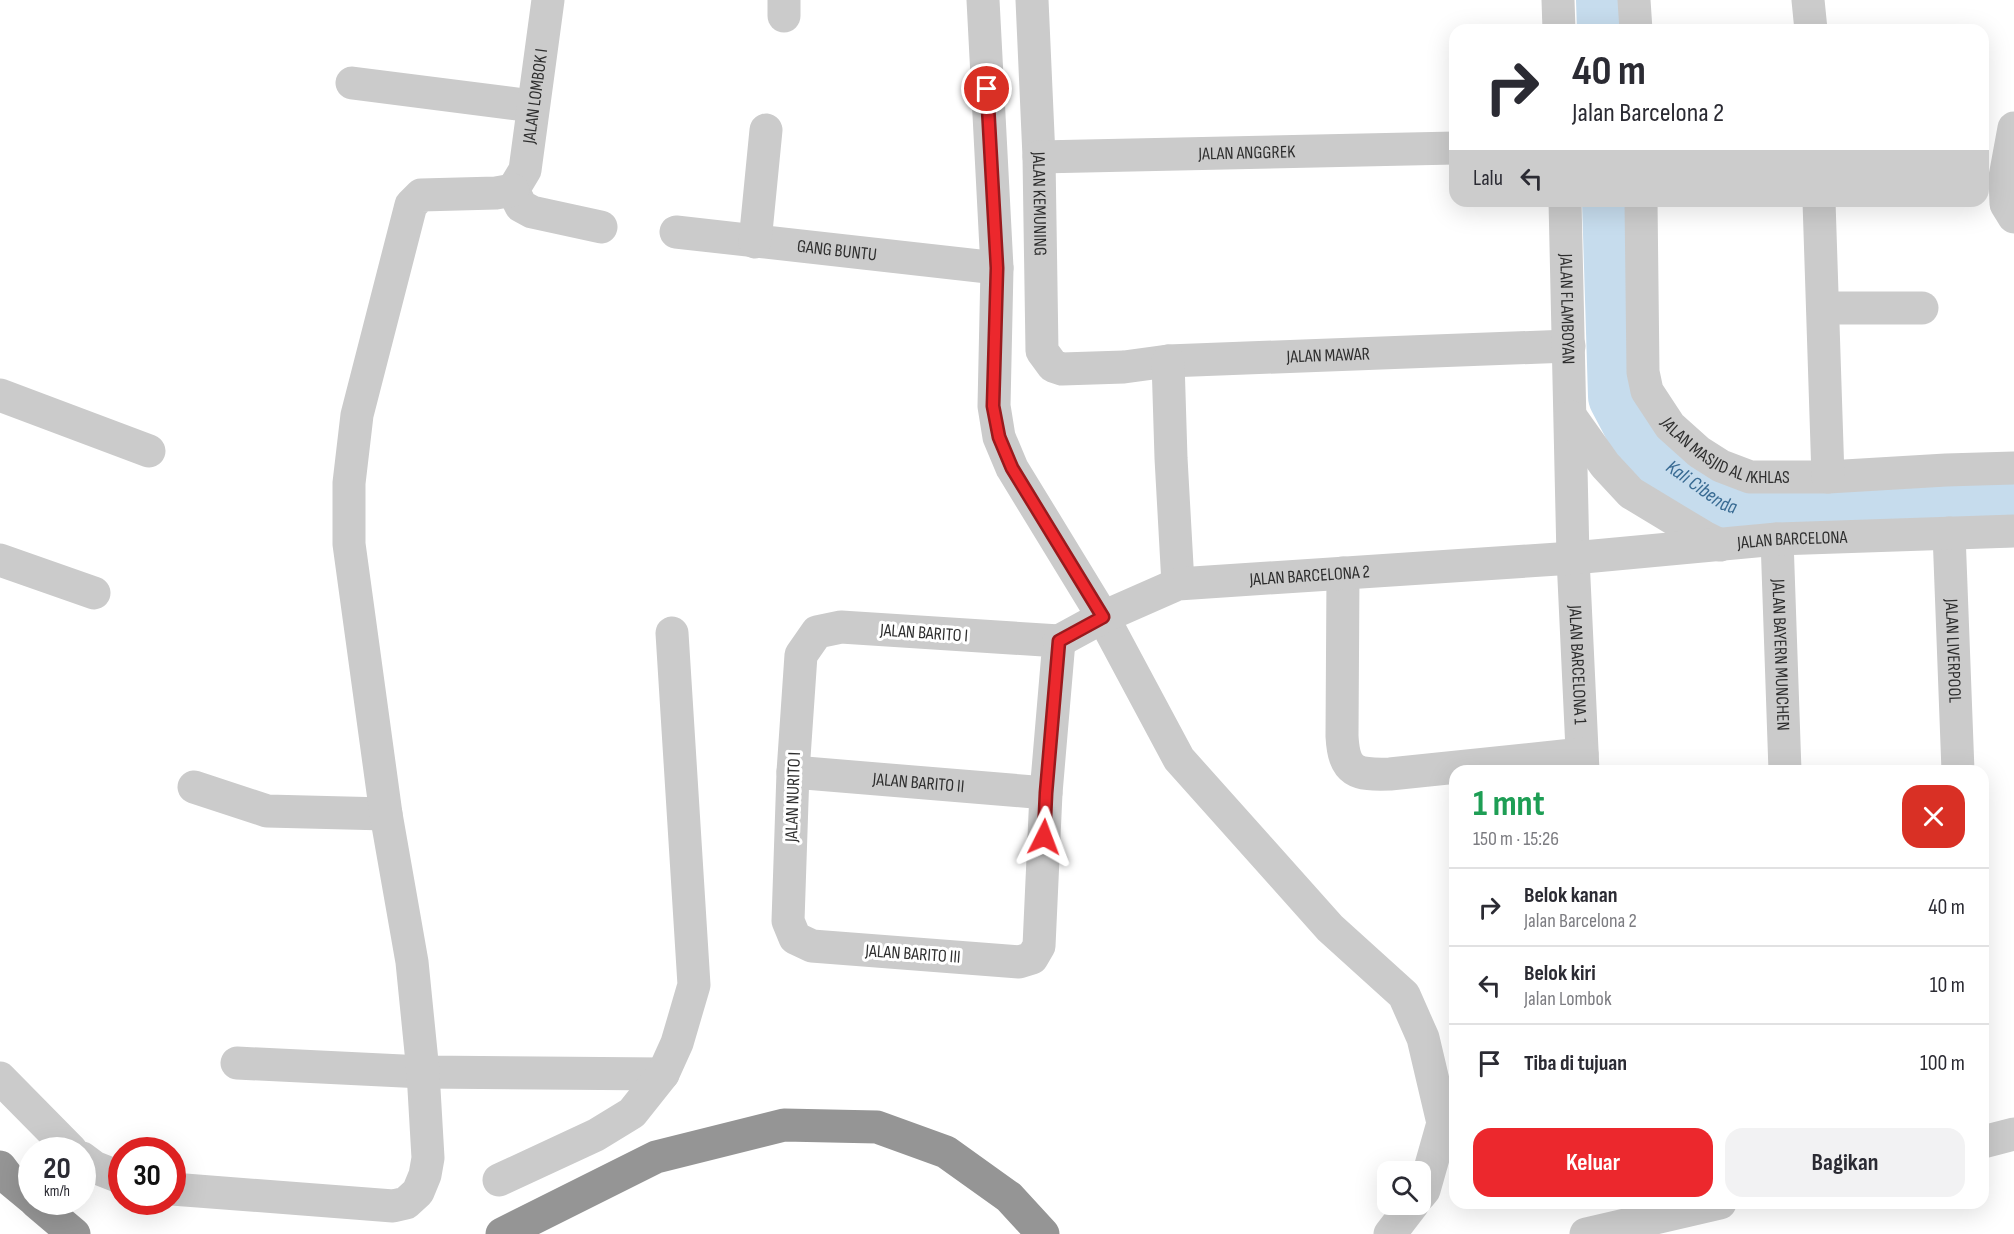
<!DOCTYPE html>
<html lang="id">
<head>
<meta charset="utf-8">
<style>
  :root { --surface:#fff; --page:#f2f2f3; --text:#2b2b33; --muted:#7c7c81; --line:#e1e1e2; --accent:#ec282d }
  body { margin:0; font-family:"Sofia Sans Condensed",sans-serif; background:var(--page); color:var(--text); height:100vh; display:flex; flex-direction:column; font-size:22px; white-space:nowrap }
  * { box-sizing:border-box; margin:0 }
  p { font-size:20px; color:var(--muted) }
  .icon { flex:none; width:33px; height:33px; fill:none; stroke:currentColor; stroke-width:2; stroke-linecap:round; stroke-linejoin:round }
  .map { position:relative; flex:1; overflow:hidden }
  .side { position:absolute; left:1449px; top:765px; width:540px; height:444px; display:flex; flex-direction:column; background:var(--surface); border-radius:18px; box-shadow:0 6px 24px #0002 }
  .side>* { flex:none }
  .banner { position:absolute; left:1449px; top:24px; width:540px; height:183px; border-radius:18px; box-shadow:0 6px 24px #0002; background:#fff; color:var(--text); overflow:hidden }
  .controls { position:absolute; left:1377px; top:1161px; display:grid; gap:12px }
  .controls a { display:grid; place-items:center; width:54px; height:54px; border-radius:12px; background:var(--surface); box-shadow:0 6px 24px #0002; font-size:30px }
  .speed { position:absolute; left:18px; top:1137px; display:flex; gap:12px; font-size:30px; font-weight:700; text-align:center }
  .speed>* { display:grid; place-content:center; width:78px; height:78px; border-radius:50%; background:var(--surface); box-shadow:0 6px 24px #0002; line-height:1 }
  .speed small { font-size:15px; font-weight:400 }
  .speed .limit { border:9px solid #d22; background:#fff; color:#111 }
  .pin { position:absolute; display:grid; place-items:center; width:51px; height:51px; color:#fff; margin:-26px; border:3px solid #fff; border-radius:50%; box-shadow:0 2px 6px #0007 }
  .me { position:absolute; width:66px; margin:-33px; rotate:3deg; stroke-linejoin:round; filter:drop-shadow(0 0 4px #0008) }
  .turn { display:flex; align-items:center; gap:21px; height:126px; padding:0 24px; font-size:27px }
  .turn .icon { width:78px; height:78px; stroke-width:2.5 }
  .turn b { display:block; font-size:42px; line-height:51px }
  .then { display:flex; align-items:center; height:57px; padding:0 24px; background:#0003; gap:12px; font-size:22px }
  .round { display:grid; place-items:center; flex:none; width:63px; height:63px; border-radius:18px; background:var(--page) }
  .overview { display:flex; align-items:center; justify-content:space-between; height:102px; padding:0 24px }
  h1 { font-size:36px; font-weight:700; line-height:45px; color:#1e9e55 }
  .cta { display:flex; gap:12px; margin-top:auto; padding:12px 24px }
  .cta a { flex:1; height:69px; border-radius:18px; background:var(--accent); color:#fff; font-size:24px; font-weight:700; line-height:69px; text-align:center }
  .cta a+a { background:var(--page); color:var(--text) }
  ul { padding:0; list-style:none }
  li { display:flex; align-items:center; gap:18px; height:78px; padding:0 24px; border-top:2px solid var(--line) }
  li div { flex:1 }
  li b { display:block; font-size:22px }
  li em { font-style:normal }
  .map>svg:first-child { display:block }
</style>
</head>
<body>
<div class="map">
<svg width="2014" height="1234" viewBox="0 0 2014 1234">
  <rect width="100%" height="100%" fill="#fff"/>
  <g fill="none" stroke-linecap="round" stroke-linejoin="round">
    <g stroke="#c6dced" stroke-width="66">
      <polyline points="1609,0 1610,30"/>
      <path id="s1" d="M1615,201L1621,396L1639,430L1663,461L1723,504L1777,521L2014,514"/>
    </g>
    <g stroke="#cbcbcb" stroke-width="33">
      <polyline points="983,0 997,268 994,406 999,437 1012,468 1103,617 1179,759 1330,928 1404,995 1423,1038 1443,1123 1424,1190 1420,1195"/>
      <path id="s2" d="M1032,0L1039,157L1042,351L1053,366L1062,369L1124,367L1168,361L1569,346"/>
      <polyline points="1558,0 1559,30"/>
      <polyline points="1634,0 1636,30"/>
      <polyline points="1808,0 1811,30"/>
      <polyline points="784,16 784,0"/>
      <polyline points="352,83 533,106"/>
      <polyline points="2014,128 2005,177 2006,204 2014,217"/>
      <path id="s3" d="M1039,157L1455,148"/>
      <path id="s4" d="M513,190L525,170L548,0"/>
      <polyline points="513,190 521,206 532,212 601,227"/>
      <path id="s5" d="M1565,201L1573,558L1583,771"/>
      <path id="s6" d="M1641,201L1643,372L1647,391L1670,426L1699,452L1721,466L1750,477H1828L1946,470L2014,468"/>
      <polyline points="1819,201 1828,477"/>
      <path id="s7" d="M676,232L997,268"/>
      <polyline points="755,242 766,130"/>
      <polyline points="1823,308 1922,308"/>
      <polyline points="1168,361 1171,458 1178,584"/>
      <polyline points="0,395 149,451"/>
      <polyline points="1571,417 1605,465 1631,493 1704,537 1720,545"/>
      <path id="s8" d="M1949,533L1958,771"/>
      <path id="s9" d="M1777,539L1785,771"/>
      <polyline points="0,560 94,593"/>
      <path d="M1343,573L1342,736C1344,773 1356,775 1390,774L1582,754"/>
      <polygon points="841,627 1059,641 1046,793 1039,946 1032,958 1019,962 812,946 795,938 788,921 793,772 801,655 817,632"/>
      <path id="s10" d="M1059,641L1103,617L1178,584L1573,558L1777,539L2014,531"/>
      <path id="s11" d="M793,772L1046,793"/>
      <polyline points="194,787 267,811 386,814"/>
      <polyline points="237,1063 423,1072 663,1074"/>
      <polyline points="0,1078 71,1150"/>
      <polyline points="1983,1142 2014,1134"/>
      <polyline points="82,1158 94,1167 122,1178"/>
      <polyline points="499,1180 596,1135 632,1113 663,1074 677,1043 694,985 672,633"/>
      <polyline points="172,1189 393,1206 406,1203 418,1192 425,1175 428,1158 423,1072 412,962 386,814 349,544 349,483 357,415 411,205 421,195 496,193 513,190"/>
      <polyline points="1390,1234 1413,1204"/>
      <polyline points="1586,1234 1720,1203"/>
    </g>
    <g stroke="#959595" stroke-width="33">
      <polyline points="0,1167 9,1179 32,1198"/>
      <polyline points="36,1202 74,1234"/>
      <polyline points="502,1234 656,1157 784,1125 877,1127 946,1152 1009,1197 1043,1234"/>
    </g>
  </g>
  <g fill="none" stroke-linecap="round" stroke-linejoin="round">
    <defs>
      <polyline id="route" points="987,89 997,268 993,406 999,437 1012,468 1103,617 1059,641 1046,793 1044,837"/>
    </defs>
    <use href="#route" stroke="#991a1d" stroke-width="15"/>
    <use href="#route" stroke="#ec282d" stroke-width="10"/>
  </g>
  <g text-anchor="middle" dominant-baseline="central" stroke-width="6" stroke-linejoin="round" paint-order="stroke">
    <g font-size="18" fill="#2e2e2e" stroke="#fff">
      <text stroke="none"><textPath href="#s4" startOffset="98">JALAN LOMBOK I</textPath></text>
      <text stroke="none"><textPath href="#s3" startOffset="208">JALAN ANGGREK</textPath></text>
      <text stroke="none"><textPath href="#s2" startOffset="204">JALAN KEMUNING</textPath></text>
      <text stroke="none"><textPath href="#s7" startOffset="162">GANG BUNTU</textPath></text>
      <text stroke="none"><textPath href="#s5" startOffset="108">JALAN FLAMBOYAN</textPath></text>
      <text stroke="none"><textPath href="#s2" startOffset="646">JALAN MAWAR</textPath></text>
      <text stroke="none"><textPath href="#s6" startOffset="296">JALAN MASJID AL IKHLAS</textPath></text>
      <text stroke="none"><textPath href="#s10" startOffset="748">JALAN BARCELONA</textPath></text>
      <text stroke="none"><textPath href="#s10" startOffset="264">JALAN BARCELONA 2</textPath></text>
      <text transform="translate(924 633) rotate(4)">JALAN BARITO I</text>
      <text stroke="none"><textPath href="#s8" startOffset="118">JALAN LIVERPOOL</textPath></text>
      <text stroke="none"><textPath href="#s9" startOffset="116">JALAN BAYERN MUNCHEN</textPath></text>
      <text stroke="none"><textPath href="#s5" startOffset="464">JALAN BARCELONA 1</textPath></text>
      <text stroke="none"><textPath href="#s11" startOffset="126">JALAN BARITO II</textPath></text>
      <text transform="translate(793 797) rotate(-88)">JALAN NURITO I</text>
      <text transform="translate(913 954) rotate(4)">JALAN BARITO III</text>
    </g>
    <g font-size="20" font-style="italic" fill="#396b93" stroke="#fff">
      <text stroke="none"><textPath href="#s1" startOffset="320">Kali Cibenda</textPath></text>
    </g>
  </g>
</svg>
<div class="controls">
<a><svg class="icon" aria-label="search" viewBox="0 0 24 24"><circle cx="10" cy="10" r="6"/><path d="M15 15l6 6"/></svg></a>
</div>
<div class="speed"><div>20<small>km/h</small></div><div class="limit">30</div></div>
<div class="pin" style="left:987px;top:89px;background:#d93025"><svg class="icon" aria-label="arrive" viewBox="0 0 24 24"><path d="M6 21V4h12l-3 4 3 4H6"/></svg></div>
<svg class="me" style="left:1044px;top:837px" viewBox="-20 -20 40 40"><path d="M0-17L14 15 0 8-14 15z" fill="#ec282d" stroke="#fff" stroke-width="4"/></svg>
<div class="banner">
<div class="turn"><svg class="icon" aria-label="right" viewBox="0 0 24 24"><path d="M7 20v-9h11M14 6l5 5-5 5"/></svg><div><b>40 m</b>Jalan Barcelona 2</div></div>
<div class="then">Lalu<svg class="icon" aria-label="left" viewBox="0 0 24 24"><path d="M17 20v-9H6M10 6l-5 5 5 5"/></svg></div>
</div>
<section class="side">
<div class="overview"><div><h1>1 mnt</h1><p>150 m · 15:26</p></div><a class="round" style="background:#d93025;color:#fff"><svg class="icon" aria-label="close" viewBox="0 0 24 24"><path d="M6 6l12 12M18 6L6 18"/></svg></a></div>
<ul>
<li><svg class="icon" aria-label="right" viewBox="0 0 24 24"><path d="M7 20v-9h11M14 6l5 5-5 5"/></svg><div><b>Belok kanan</b><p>Jalan Barcelona 2</p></div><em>40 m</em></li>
<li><svg class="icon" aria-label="left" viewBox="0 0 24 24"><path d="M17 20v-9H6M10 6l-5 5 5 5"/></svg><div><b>Belok kiri</b><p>Jalan Lombok</p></div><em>10 m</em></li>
<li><svg class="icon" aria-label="arrive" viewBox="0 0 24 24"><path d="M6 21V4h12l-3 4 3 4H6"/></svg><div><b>Tiba di tujuan</b></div><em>100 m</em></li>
</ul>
<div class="cta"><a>Keluar</a><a>Bagikan</a></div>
</section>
</div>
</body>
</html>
